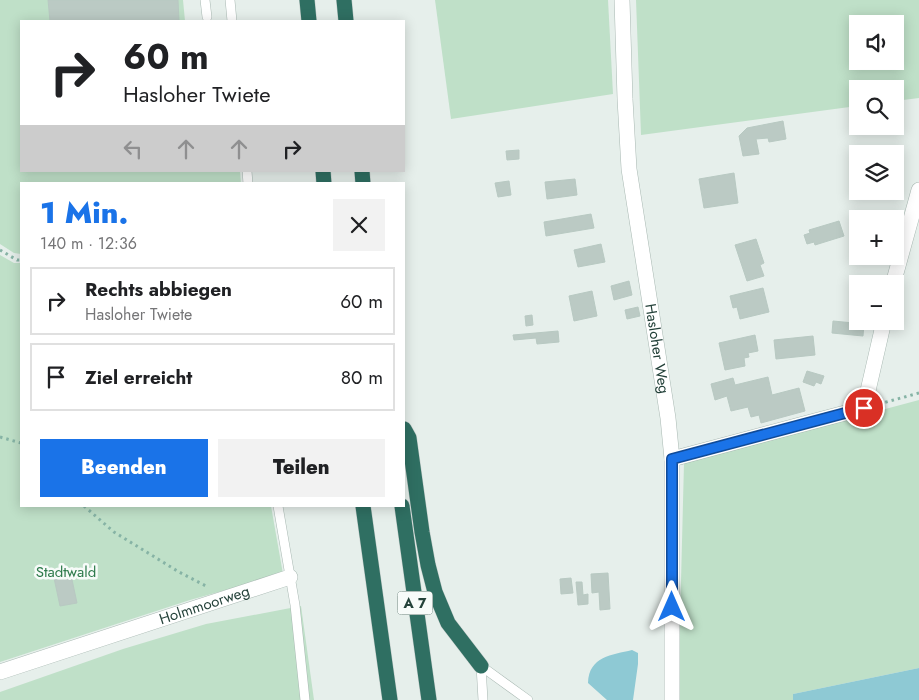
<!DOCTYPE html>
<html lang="de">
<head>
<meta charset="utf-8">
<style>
  :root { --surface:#fff; --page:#f2f2f2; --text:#202124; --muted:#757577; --line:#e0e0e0; --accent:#1a73e8 }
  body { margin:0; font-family:Jost,sans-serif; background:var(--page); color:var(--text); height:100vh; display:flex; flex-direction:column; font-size:19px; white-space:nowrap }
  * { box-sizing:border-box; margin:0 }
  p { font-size:16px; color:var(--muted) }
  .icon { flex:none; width:28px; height:28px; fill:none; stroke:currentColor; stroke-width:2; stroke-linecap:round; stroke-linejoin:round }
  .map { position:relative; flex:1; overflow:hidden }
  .sheet { position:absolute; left:20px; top:182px; width:385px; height:325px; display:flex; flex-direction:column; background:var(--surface); border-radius:0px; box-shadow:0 2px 12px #0003 }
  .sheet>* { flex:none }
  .top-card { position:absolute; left:20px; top:20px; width:385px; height:152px; border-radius:0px; box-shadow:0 2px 12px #0003; background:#fff; color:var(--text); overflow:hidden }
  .tools { position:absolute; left:849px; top:15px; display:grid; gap:10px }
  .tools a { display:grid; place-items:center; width:55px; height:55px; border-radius:0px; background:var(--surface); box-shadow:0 2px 12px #0003; font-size:25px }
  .pin { position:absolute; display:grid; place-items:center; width:42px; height:42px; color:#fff; margin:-21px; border:2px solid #fff; border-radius:50%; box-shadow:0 1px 5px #0007 }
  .me { position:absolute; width:55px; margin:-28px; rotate:0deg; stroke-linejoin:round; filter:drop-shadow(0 0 4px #0008) }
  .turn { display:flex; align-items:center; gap:18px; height:105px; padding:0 20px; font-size:22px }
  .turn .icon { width:65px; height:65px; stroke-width:2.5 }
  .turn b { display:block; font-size:35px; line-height:42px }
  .lanes { display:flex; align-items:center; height:48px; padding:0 20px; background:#0003; justify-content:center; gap:25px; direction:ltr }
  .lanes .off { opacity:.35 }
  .round { display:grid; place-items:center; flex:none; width:52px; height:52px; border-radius:0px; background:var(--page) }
  .overview { display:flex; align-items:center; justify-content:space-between; height:85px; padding:0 20px }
  h1 { font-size:30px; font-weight:800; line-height:38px; color:var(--accent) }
  .action { display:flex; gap:10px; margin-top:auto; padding:10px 20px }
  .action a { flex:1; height:58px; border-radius:0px; background:var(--accent); color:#fff; font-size:20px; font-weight:800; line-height:58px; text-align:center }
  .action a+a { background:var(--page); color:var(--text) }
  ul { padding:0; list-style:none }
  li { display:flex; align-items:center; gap:15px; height:68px; margin:0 10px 8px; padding:0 10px; border:2px solid var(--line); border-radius:0px }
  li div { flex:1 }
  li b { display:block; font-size:19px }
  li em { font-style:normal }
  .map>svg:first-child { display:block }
</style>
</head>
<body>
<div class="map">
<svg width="919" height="700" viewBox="0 0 919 700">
  <rect width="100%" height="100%" fill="#e6efeb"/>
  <g fill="#bfe0c8" fill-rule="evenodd">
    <polygon points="0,0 183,0 185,21 21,21 21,171 240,171 241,184 21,184 21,254 14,253 0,244"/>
    <polygon points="435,0 608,0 613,94 451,119"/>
    <path d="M636,0H919V98L895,101V89H858L857,106L641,135ZM858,24H895V61H858Z"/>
    <polygon points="0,255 14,263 21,263 21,506 271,506 283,574 190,600 0,662"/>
    <polygon points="919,400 919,668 793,694 793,700 678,700 684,463"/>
    <polygon points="301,606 314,700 0,700 0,692 123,649 206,624"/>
  </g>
  <g fill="#8ec9d4">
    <path d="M632,650L638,653V664L633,700H607L588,683C589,656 612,655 632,650Z"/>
    <polygon points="919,668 919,700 793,700 793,694"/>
  </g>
  <g fill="#bbcac4" stroke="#b8c9c2">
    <polygon points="48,0 178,0 179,21 50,21"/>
    <polygon points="783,121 786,139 769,142 768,138 756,139 759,154 743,156 739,136 747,128"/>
    <polygon points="519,150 519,159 507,160 506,151"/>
    <polygon points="734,173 738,203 704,208 699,179"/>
    <polygon points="575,179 577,195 547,199 545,182"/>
    <polygon points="509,181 511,195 498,197 495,183"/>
    <polygon points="591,214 594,228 546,236 544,222"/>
    <polygon points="839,221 844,236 815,245 814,242 807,244 804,235 810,233 809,230"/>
    <polygon points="756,239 764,263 760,265 764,276 747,281 735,245"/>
    <polygon points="601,244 605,262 578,267 574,250"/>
    <polygon points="629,281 632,295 614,300 611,286"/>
    <polygon points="763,288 769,312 740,319 737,307 733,308 730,296"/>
    <polygon points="592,291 597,316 574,321 569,296"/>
    <polygon points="638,307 640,316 627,319 625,310"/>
    <polygon points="532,315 533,325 526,326 525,316"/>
    <polygon points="833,321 864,324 863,336 832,333"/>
    <polygon points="558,331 559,342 537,344 536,338 514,340 513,335"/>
    <polygon points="755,335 758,351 748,353 749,357 744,358 745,366 725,370 719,343"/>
    <polygon points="813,336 815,355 776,359 774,340"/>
    <polygon points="807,371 824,376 821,384 816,382 814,386 803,382"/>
    <polygon points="768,377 772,395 799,388 805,411 761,423 759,415 751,417 748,407 731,411 727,396 715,400 711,384 733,378 735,385"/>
    <polygon points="608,573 610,609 600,610 599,592 592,593 591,574"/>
    <polygon points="71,575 77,603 60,606 54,578"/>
    <polygon points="571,578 573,593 561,594 560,579"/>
    <polygon points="576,582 582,582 583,595 588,594 588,604 578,605"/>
  </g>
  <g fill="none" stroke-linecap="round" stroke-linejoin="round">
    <defs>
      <g id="service">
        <polyline points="205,0 207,17"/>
        <polyline points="230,0 232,21"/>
        <polyline points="247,171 248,184"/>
        <polyline points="278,506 295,605 305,700"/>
        <polyline points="481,666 528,700"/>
        <polyline points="481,666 483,700"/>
      </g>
      <g id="minor">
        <path id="s1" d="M622,0L625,99L629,169L668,418L672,459V700"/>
        <polyline points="893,284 919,190"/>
        <polyline points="672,459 864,408 884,321"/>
        <path id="s2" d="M0,672L290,577"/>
      </g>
      <g id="motorway">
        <polyline points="307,0 309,21"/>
        <polyline points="344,0 346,21"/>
        <polyline points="323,171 324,184"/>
        <polyline points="362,171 363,184"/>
        <polyline points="404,429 409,438 422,532 428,565 435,592 448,623 481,666"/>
        <polyline points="363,506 390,700"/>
        <polyline points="402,506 429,700"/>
      </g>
    </defs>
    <use href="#service" stroke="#a8b8b2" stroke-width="10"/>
    <use href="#minor" stroke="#a8b8b2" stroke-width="16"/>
    <use href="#motorway" stroke="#c2cac8" stroke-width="16"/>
    <g stroke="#86b3a5" stroke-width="3" stroke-dasharray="2.5 4" stroke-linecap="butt">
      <polyline points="0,250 17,260 21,260"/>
      <polyline points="879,404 919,393"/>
      <polyline points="0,437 21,443"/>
      <polyline points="84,506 114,532 179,572 208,587"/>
    </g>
    <use href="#service" stroke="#fff" stroke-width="9"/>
    <use href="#minor" stroke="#fff" stroke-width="15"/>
    <use href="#motorway" stroke="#2f6f62" stroke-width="15"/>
  </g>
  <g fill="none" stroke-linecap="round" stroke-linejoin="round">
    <defs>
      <polyline id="route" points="672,607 672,459 864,408"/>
    </defs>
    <use href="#route" stroke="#114b97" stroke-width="12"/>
    <use href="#route" stroke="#1a73e8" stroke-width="9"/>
  </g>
  <g text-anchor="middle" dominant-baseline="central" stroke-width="5" stroke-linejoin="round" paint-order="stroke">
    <rect fill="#f7fbf9" stroke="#637a73" stroke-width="1" x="397.5" y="591.5" width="35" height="23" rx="4"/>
    <g font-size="14" font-weight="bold" fill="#24423a">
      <text x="415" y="603">A 7</text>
    </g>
    <g font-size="15" fill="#24423a" stroke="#f7fbf9">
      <text stroke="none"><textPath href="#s1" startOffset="351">Hasloher Weg</textPath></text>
      <text stroke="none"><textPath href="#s2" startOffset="215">Holmmoorweg</textPath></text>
    </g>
    <g font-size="15" fill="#2d7a4b" stroke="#f7fbf9">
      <text x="66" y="572">Stadtwald</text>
    </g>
  </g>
</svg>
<div class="tools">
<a><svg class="icon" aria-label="sound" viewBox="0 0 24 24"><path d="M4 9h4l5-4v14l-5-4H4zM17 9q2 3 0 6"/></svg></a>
<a><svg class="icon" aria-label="search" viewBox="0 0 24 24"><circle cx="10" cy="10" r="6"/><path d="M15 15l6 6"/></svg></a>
<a><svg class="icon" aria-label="layers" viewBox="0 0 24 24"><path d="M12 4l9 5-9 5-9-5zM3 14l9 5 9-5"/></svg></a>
<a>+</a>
<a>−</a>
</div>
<div class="pin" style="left:864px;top:408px;background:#d93025"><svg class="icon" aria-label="arrive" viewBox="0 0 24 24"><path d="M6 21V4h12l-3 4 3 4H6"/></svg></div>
<svg class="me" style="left:672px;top:607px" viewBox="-20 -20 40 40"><path d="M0-17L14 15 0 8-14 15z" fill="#1a73e8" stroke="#fff" stroke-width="4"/></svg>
<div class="top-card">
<div class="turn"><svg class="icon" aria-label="right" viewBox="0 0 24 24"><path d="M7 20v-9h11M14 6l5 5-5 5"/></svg><div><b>60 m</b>Hasloher Twiete</div></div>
<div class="lanes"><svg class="icon off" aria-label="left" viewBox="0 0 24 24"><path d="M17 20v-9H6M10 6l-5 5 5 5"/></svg><svg class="icon off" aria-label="ahead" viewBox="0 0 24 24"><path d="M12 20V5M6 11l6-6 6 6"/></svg><svg class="icon off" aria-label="ahead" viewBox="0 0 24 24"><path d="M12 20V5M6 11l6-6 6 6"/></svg><svg class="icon" aria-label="right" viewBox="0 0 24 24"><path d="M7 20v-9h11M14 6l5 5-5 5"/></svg></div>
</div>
<section class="sheet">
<div class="overview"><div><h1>1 Min.</h1><p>140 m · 12:36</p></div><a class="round"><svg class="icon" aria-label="close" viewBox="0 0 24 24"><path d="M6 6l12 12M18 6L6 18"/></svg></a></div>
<ul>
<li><svg class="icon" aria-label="right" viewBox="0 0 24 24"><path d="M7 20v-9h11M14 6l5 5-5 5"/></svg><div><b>Rechts abbiegen</b><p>Hasloher Twiete</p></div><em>60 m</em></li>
<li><svg class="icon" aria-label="arrive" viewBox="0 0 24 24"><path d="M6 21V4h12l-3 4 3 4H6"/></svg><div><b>Ziel erreicht</b></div><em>80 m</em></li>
</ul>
<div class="action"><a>Beenden</a><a>Teilen</a></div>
</section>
</div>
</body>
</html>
